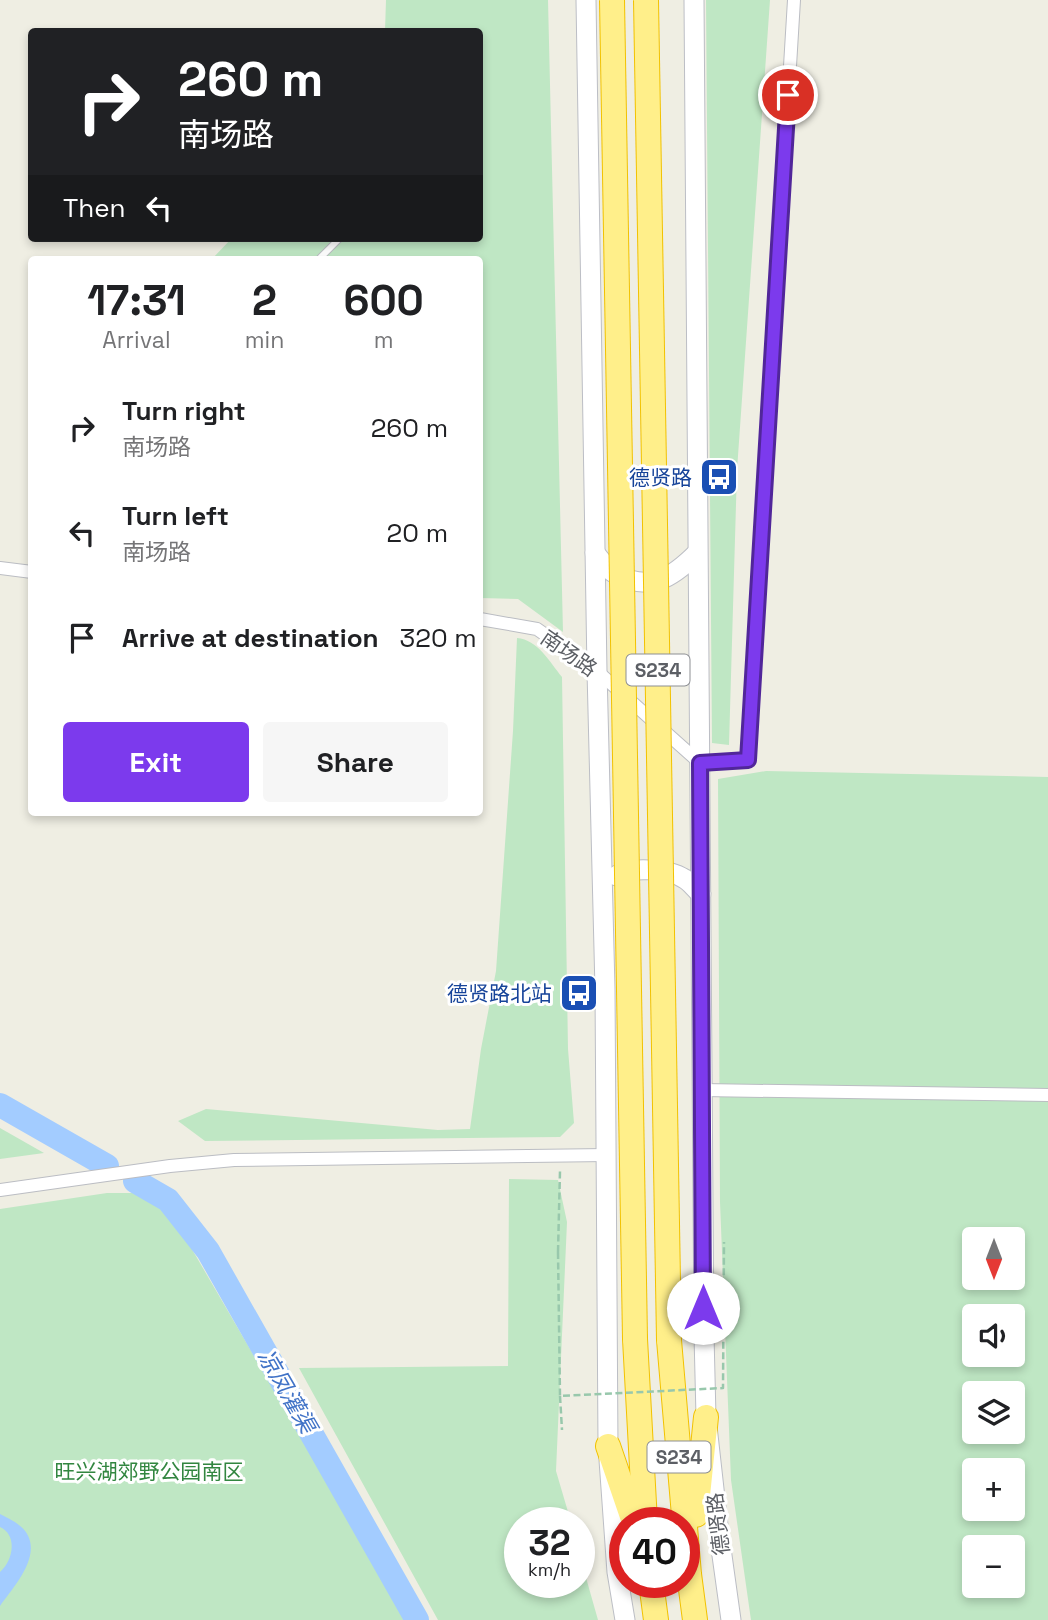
<!DOCTYPE html>
<html lang="en">
<head>
<meta charset="utf-8">
<style>
  :root { --surface:#fff; --page:#f6f6f6; --text:#202124; --muted:#757577; --accent:#7c3aed }
  body { margin:0; font-family:"Space Grotesk","Noto Sans SC",sans-serif; background:var(--page); color:var(--text); height:100vh; display:flex; flex-direction:column; font-size:26px; white-space:nowrap }
  * { box-sizing:border-box; margin:0 }
  p { font-size:23px; color:var(--muted) }
  .icon { flex:none; width:38px; height:38px; fill:none; stroke:currentColor; stroke-width:2; stroke-linecap:round; stroke-linejoin:round }
  .map { position:relative; flex:1; overflow:hidden }
  .sheet { position:absolute; left:28px; top:256px; width:455px; height:560px; display:flex; flex-direction:column; background:var(--surface); border-radius:7px; box-shadow:0 4px 10px #0003 }
  .sheet>* { flex:none }
  .hud { position:absolute; left:28px; top:28px; width:455px; height:214px; border-radius:7px; box-shadow:0 4px 10px #0003; background:#202124; color:#fff; overflow:hidden }
  .needle { width:46px; rotate:180deg }
  .tools { position:absolute; left:962px; top:1227px; display:grid; gap:14px }
  .tools a { display:grid; place-items:center; width:63px; height:63px; border-radius:7px; background:var(--surface); box-shadow:0 4px 10px #0003; font-size:35px }
  .speed { position:absolute; left:504px; top:1507px; display:flex; gap:14px; font-size:35px; font-weight:700; text-align:center }
  .speed>* { display:grid; place-content:center; width:91px; height:91px; border-radius:50%; background:var(--surface); box-shadow:0 4px 10px #0003; line-height:1 }
  .speed small { font-size:18px; font-weight:400 }
  .speed .limit { border:10px solid #d22; background:#fff; color:#111 }
  .pin { position:absolute; display:grid; place-items:center; width:60px; height:60px; color:#fff; margin:-30px; border:4px solid #fff; border-radius:50%; box-shadow:0 2px 7px #0007 }
  .me { position:absolute; width:77px; margin:-38px; rotate:0deg; stroke-linejoin:round; filter:drop-shadow(0 0 5px #0008) }
  .turn { display:flex; align-items:center; gap:24px; height:147px; padding:0 35px; font-size:32px }
  .turn .icon { width:91px; height:91px; stroke-width:2.5 }
  .turn b { display:block; font-size:49px; line-height:60px }
  .then { display:flex; align-items:center; height:66px; padding:0 35px; background:#0003; gap:14px; font-size:26px }
  .eta { display:flex; justify-content:space-evenly; align-items:center; height:119px; text-align:center }
  .eta b { font-size:42px; font-weight:600; line-height:49px }
  .button { display:flex; gap:14px; margin-top:auto; padding:14px 35px }
  .button a { flex:1; height:80px; border-radius:7px; background:var(--accent); color:#fff; font-size:28px; font-weight:600; line-height:80px; text-align:center }
  .button a+a { background:var(--page); color:var(--text) }
  ul { padding:0; list-style:none }
  li { display:flex; align-items:center; gap:21px; height:105px; padding:0 35px }
  li div { flex:1 }
  li b { display:block; font-size:26px }
  li em { font-style:normal }
  .map>svg:first-child { display:block }
</style>
</head>
<body>
<div class="map">
<svg width="1048" height="1620" viewBox="0 0 1048 1620">
  <rect width="100%" height="100%" fill="#efeee3"/>
  <g fill="#bfe7c4" fill-rule="evenodd">
    <polygon points="386,0 548,0 563,632 518,599 480,598 480,259 212,259 232,238 480,238 480,32 385,31"/>
    <polygon points="706,0 770,0 737,470 729,745 712,743"/>
    <path d="M517,638C538,640 549,661 562,677L568,1049L574,1123L560,1137L205,1141L178,1121L206,1109L438,1130L470,1129L481,1049L496,971L513,731Z"/>
    <path d="M766,771L1048,777V1620H751L731,1480L720,1202L718,779ZM975,1239H1013V1278H975ZM975,1316H1013V1354H975ZM975,1393H1013V1432H975ZM975,1470H1013V1508H975ZM975,1547H1013V1586H975Z"/>
    <polygon points="0,1128 44,1153 0,1159"/>
    <polygon points="509,1179 558,1180 567,1222 556,1471 571,1522 520,1522 520,1582 579,1582 579,1553 598,1620 438,1620 299,1368 508,1366"/>
    <polygon points="107,1193 136,1193 162,1206 179,1227 408,1620 0,1620 0,1209"/>
  </g>
  <path fill="#a3ccff" d="M0,1514C10,1519 25,1526 29,1538C38,1561 12,1589 0,1606V1572C13,1561 18,1535 0,1527Z"/>
  <g fill="none" stroke-linecap="round" stroke-linejoin="round">
    <g stroke="#a3ccff" stroke-width="24">
      <polyline points="0,1105 107,1166"/>
      <polyline points="135,1181 168,1200 208,1251 417,1620"/>
    </g>
    <defs>
      <polyline id="lane" points="319,259 340,238"/>
      <g id="street">
        <polyline points="0,568 32,572"/>
        <polyline points="480,619 537,629 597,671 700,763 748,760 794,0"/>
        <polyline points="702,1090 1048,1095"/>
        <polyline points="0,1190 170,1166 234,1160 607,1155"/>
      </g>
      <g id="secondary">
        <polyline points="586,0 597,671 605,989 608,1446 617,1572 625,1620"/>
        <polyline points="694,0 704,1335 706,1417 719,1534 731,1620"/>
        <path d="M595,553C601,560 607,569 614,573C650,593 672,578 697,553"/>
        <path d="M616,876C628,866 670,869 683,878C690,881 695,889 701,894"/>
      </g>
      <g id="highway">
        <polyline points="635,1339 645,1522"/>
        <polyline points="669,1340 689,1574 695,1620"/>
        <polyline points="608,1446 634,1522"/>
        <polyline points="696,1515 706,1417"/>
        <polyline points="651,1582 656,1620"/>
      </g>
    </defs>
    <use href="#lane" stroke="#bbbdc3" stroke-width="8"/>
    <use href="#street" stroke="#bbbdc3" stroke-width="14"/>
    <use href="#secondary" stroke="#bcbec5" stroke-width="21"/>
    <use href="#highway" stroke="#f2c200" stroke-width="26"/>
    <g stroke="#98c8ac" stroke-width="2.5" stroke-dasharray="7 3.5" stroke-linecap="butt">
      <polyline points="558,1252 560,1171"/>
      <polyline points="560,1396 562,1430"/>
    </g>
    <use href="#lane" stroke="#fff" stroke-width="6"/>
    <use href="#street" stroke="#fff" stroke-width="12"/>
    <use href="#secondary" stroke="#fff" stroke-width="19"/>
    <use href="#highway" stroke="#ffef8a" stroke-width="24"/>
    <defs>
      <g id="highway-bridge">
        <polyline points="612,0 635,1339"/>
        <polyline points="646,0 669,1340"/>
      </g>
    </defs>
    <use href="#highway-bridge" stroke="#f2c200" stroke-width="26" stroke-linecap="butt"/>
    <polyline stroke="#98c8ac" stroke-width="2.5" stroke-dasharray="7 3.5" stroke-linecap="butt" points="558,1252 560,1396 723,1388 724,1242"/>
    <use href="#highway-bridge" stroke="#ffef8a" stroke-width="24"/>
  </g>
  <g fill="none" stroke-linecap="round" stroke-linejoin="round">
    <defs>
      <polyline id="route" points="703,1308 700,763 748,760 788,95"/>
    </defs>
    <use href="#route" stroke="#51269a" stroke-width="18"/>
    <use href="#route" stroke="#7c3aed" stroke-width="12"/>
  </g>
  <defs>
    <symbol id="bus-square" viewBox="-11 -11 22 22"><rect x="-9" y="-9" width="18" height="18" rx="4" fill="#1a4fb4" stroke="#fff"/><path d="M-5-6H5V4H4V6H2V4H-2V6H-4V4H-5ZM-3.5-4V0h7V-4ZM-3.5 1.2v1.5H-2V1.2ZM2 1.2v1.5H3.5V1.2Z" fill="#fff"/></symbol>
  </defs>
  <g fill-rule="evenodd">
    <use href="#bus-square" x="697" y="455" width="44" height="44"/>
    <use href="#bus-square" x="557" y="971" width="44" height="44"/>
  </g>
  <g text-anchor="middle" dominant-baseline="central" stroke-width="6" stroke-linejoin="round" paint-order="stroke">
    <g fill="#fff" stroke="#8d8f93" stroke-width="2">
      <rect x="626.5" y="654.5" width="63" height="31" rx="5"/>
      <rect x="647.5" y="1441.5" width="63" height="31" rx="5"/>
    </g>
    <g font-size="19" font-weight="bold" fill="#5c5f65">
      <text x="658" y="670">S234</text>
      <text x="679" y="1457">S234</text>
    </g>
    <g font-size="21" fill="#164399" stroke="#fff" text-anchor="end">
      <text x="692" y="477">德贤路</text>
      <text x="552" y="993">德贤路北站</text>
    </g>
    <g font-size="21" fill="#5c5f65" stroke="#fff">
      <text transform="translate(569 653) rotate(35)">南场路</text>
      <text transform="translate(718 1524) rotate(-97)">德贤路</text>
    </g>
    <g font-size="21" fill="#328640" stroke="#fff">
      <text x="149" y="1471">旺兴湖郊野公园南区</text>
    </g>
    <g font-size="23" font-style="italic" fill="#4173c7" stroke="#fff">
      <text transform="translate(287 1391) rotate(60)">凉凤灌渠</text>
    </g>
  </g>
</svg>
<div class="tools">
<a><svg class="needle" viewBox="-14 -14 28 28"><path d="M0-13l5 13h-10z" fill="#e53935"/><path d="M0 13l5-13h-10z" fill="#757577"/></svg></a>
<a><svg class="icon" aria-label="sound" viewBox="0 0 24 24"><path d="M4 9h4l5-4v14l-5-4H4zM17 9q2 3 0 6"/></svg></a>
<a><svg class="icon" aria-label="layers" viewBox="0 0 24 24"><path d="M12 4l9 5-9 5-9-5zM3 14l9 5 9-5"/></svg></a>
<a>+</a>
<a>−</a>
</div>
<div class="speed"><div>32<small>km/h</small></div><div class="limit">40</div></div>
<div class="pin" style="left:788px;top:95px;background:#d93025"><svg class="icon" aria-label="arrive" viewBox="0 0 24 24"><path d="M6 21V4h12l-3 4 3 4H6"/></svg></div>
<svg class="me" style="left:703px;top:1308px" viewBox="-20 -20 40 40"><circle r="19" fill="#fff"/><path d="M0-13L10 11 0 6-10 11z" fill="#7c3aed"/></svg>
<div class="hud">
<div class="turn"><svg class="icon" aria-label="right" viewBox="0 0 24 24"><path d="M7 20v-9h11M14 6l5 5-5 5"/></svg><div><b>260 m</b>南场路</div></div>
<div class="then">Then<svg class="icon" aria-label="left" viewBox="0 0 24 24"><path d="M17 20v-9H6M10 6l-5 5 5 5"/></svg></div>
</div>
<section class="sheet">
<div class="eta">
<div><b>17:31</b><p>Arrival</p></div>
<div><b>2</b><p>min</p></div>
<div><b>600</b><p>m</p></div>
</div>
<ul>
<li><svg class="icon" aria-label="right" viewBox="0 0 24 24"><path d="M7 20v-9h11M14 6l5 5-5 5"/></svg><div><b>Turn right</b><p>南场路</p></div><em>260 m</em></li>
<li><svg class="icon" aria-label="left" viewBox="0 0 24 24"><path d="M17 20v-9H6M10 6l-5 5 5 5"/></svg><div><b>Turn left</b><p>南场路</p></div><em>20 m</em></li>
<li><svg class="icon" aria-label="arrive" viewBox="0 0 24 24"><path d="M6 21V4h12l-3 4 3 4H6"/></svg><div><b>Arrive at destination</b></div><em>320 m</em></li>
</ul>
<div class="button"><a>Exit</a><a>Share</a></div>
</section>
</div>
</body>
</html>
